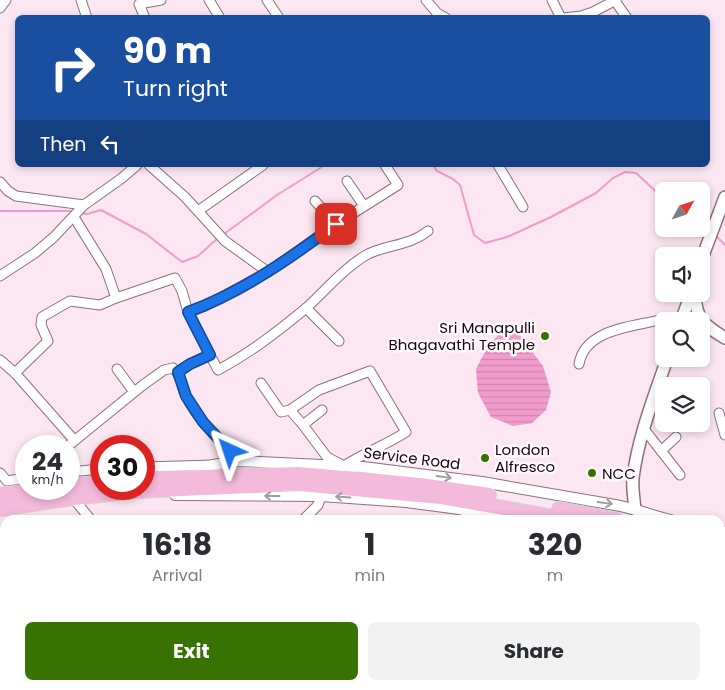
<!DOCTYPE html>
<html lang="en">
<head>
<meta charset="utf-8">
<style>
  :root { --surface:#fff; --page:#f2f2f3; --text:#2b2b33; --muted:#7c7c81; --accent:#387202 }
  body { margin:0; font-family:Poppins,sans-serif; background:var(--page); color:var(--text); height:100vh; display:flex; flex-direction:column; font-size:19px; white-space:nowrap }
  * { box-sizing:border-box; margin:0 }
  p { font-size:16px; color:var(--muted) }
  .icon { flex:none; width:28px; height:28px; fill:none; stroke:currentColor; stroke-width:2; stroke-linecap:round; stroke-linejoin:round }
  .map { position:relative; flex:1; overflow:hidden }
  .sheet { position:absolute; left:0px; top:515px; width:725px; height:175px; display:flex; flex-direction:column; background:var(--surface); border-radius:15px 15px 0 0; box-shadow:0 2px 8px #0003 }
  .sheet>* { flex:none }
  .top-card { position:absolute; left:15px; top:15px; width:695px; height:152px; border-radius:8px; box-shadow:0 2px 8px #0003; background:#1a4fa0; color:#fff; overflow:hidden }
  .needle { width:32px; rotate:50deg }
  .controls { position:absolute; left:655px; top:182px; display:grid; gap:10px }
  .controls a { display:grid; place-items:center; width:55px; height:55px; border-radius:8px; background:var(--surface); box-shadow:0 2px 8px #0003; font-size:25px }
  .speed { position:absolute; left:15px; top:435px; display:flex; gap:10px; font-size:25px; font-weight:700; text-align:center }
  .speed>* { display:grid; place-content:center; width:65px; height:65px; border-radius:50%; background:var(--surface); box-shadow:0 2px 8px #0003; line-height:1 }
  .speed small { font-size:12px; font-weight:400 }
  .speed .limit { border:8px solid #d22; background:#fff; color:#111 }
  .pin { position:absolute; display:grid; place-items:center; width:42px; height:42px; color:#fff; margin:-21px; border-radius:10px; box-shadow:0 2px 8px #0006 }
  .me { position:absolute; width:55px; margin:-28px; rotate:318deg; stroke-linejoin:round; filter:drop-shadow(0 0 4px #0008) }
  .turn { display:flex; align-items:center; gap:18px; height:105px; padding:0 25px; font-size:22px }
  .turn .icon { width:65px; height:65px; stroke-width:2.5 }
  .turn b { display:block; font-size:35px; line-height:42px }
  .then { display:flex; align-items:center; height:48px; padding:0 25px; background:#0003; gap:10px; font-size:19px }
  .eta { display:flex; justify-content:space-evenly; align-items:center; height:85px; text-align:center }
  .eta b { font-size:30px; font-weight:700; line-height:35px }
  .primary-button { display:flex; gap:10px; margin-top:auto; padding:10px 25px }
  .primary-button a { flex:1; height:58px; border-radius:8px; background:var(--accent); color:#fff; font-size:20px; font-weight:700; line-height:58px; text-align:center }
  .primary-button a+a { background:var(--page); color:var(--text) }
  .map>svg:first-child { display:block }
</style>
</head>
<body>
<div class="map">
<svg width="725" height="690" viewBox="0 0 725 690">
  <defs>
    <pattern id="water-rules" width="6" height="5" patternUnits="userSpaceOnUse" patternTransform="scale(1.25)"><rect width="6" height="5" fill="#f29cce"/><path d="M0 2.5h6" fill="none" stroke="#cf85b0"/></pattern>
  </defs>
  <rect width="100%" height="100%" fill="#fbe6f1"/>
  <g fill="url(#water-rules)">
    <polygon points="504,329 515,329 543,366 551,392 546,410 532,423 513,426 491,417 478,393 476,369 488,346"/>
    <polygon points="130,685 202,685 199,690 126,690"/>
  </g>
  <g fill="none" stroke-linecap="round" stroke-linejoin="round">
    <g stroke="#f29cce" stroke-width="2">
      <polyline points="433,165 437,171 453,179 460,185 474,235 485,243 507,237 551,217 596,193 613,178 625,172 636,173 664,199"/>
      <polyline points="0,211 73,211"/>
      <polyline points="80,213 87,214 101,210 146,234 182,262 198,256 218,238"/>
      <polyline points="701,229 706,231"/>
      <polyline points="224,234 277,195 325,165"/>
      <polyline points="717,237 725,245"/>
    </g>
    <defs>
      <g id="minor">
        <polyline points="81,0 87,18"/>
        <polyline points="209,0 220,18"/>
        <polyline points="267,0 279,18"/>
        <polyline points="426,0 437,13 446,18"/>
        <polyline points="552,0 561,18"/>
        <polyline points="615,1 627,18"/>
        <polyline points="0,8 6,0"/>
        <polyline points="145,18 139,4 161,0"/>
        <polyline points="564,18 581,16 593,12 616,0"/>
        <polyline points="149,165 185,197 225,241 268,272 336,224 398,185 385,165"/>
        <polyline points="498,165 523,207"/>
        <polyline points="347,181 364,206"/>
        <polyline points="0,182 8,191 16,196 84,205"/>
        <polyline points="315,201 336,224"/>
        <polyline points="198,211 263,165"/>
        <polyline points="0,276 35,253 54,237 84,205 122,178 137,165"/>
        <polyline points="116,298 175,278 182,291 188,312 205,306 268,272"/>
        <polyline points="306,308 339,341"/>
        <polyline points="188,312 210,355"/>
        <polyline points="0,360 15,373 74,440"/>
        <path d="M579,364C585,329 632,327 659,320L665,321"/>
        <polyline points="117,369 134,392"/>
        <path d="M178,372L190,364L210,355L218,370C250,353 277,332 305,309C324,292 346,266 368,254C389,244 409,246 428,231"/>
        <polyline points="15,373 48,341 41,325 42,317 70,301 100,305 116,298 106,269 74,217"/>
        <path d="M261,383L281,412L290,410L319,390L370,371L406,432C386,445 364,453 344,466L327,457L303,425L322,410"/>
        <polyline points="290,410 303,425"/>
        <polyline points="719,413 725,435"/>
        <polyline points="644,429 680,475"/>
        <path d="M68,446L143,385L164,370L173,368C182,375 181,387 186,396C198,421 220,440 238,461"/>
        <polyline points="661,451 676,437"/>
        <polyline points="144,467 213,465"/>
        <polyline points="69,472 101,469"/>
        <polyline points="0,473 7,481 26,478"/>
        <polyline points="73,498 91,520"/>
        <polyline points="303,520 318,505 321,496"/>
        <polyline points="430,685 438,690"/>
        <polyline points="541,685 548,690"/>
        <polyline points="111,690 115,685"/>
        <polyline points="465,690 470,685"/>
        <polyline points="517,690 521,685"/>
        <polyline points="612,690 613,685"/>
      </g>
      <g id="tertiary">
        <path d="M193,476L213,465L238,461L363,467L482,482L615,505C634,508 652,516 671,520"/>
        <polyline points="175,495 321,496 406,502 459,509 512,520"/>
        <polyline points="720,531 725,532"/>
        <polyline points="720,566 725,567"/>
      </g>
      <g id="secondary">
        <polyline points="701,261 725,197"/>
        <path d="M695,294C696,320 704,325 725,338"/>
        <polyline points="681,321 691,294"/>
        <path d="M635,509C634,499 632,487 633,478C638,437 654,397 667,359"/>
      </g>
      <g id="trunk">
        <polyline points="144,479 298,474 420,485 489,495"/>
        <polyline points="69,486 101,483"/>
        <polyline points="0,495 42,489"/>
        <polyline points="0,509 73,498 135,491 300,484 441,497 571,520"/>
        <polyline points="559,509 617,520"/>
        <polyline points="720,551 725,552"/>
      </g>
    </defs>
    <use href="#minor" stroke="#8e6f80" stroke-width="11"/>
    <use href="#tertiary" stroke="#8e6f80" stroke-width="12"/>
    <use href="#secondary" stroke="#8e6f80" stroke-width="14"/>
    <use href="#trunk" stroke="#d5d3d4" stroke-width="16"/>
    <use href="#minor" stroke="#fff" stroke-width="9"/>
    <use href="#tertiary" stroke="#fff" stroke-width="10"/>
    <use href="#secondary" stroke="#fff" stroke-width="11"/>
    <use href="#trunk" stroke="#f4badb" stroke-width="14"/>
  </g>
  <defs><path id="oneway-shaft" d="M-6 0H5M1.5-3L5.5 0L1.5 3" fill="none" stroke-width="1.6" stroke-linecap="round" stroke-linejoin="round" transform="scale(1.25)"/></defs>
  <g stroke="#a19c9f">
    <use href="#oneway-shaft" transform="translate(444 477) rotate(8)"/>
    <use href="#oneway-shaft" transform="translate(272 496) rotate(180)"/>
    <use href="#oneway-shaft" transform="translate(343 497) rotate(-176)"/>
    <use href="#oneway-shaft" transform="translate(605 503) rotate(8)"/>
  </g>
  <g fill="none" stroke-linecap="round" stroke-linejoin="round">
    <defs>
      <path id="route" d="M230,451L203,422L186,396L178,372L190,364L210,355L188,312C242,292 291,258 336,224"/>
    </defs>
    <use href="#route" stroke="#114b97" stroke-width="12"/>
    <use href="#route" stroke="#1a73e8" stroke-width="9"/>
  </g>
  <g fill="#387202" stroke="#fff8fc" stroke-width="2">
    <circle cx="545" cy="336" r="5"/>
    <circle cx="485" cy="458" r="5"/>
    <circle cx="592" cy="473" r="5"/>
  </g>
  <g text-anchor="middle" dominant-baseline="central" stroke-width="5" stroke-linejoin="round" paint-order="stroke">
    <g font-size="15" fill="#13080e" stroke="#fff8fc" text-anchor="start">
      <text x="535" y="327" text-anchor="end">Sri Manapulli<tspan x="535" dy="17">Bhagavathi Temple</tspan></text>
      <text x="495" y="449">London<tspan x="495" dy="17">Alfresco</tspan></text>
      <text x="602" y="473">NCC</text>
    </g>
    <g font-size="15" fill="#13080e" stroke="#fff8fc">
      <text transform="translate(412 458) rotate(7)">Service Road</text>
    </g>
  </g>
</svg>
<div class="controls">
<a><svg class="needle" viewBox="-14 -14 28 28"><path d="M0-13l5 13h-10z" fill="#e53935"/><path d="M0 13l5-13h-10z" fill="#7c7c81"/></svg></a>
<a><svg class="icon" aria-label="sound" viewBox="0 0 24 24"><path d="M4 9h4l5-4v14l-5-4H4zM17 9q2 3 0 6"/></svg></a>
<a><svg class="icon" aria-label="search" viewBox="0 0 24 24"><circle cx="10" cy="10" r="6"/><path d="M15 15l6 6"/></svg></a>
<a><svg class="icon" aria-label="layers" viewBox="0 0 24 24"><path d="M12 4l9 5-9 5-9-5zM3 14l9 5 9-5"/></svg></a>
</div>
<div class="speed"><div>24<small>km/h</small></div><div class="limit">30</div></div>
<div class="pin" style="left:336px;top:224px;background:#d93025"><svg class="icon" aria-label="arrive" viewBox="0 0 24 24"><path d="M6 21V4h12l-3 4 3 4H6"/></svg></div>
<svg class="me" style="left:230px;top:451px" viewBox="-20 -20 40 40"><path d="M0-17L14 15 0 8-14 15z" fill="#1a73e8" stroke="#fff" stroke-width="4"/></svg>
<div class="top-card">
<div class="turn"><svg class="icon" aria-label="right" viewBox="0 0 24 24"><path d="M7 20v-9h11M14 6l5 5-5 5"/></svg><div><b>90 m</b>Turn right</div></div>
<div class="then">Then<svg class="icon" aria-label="left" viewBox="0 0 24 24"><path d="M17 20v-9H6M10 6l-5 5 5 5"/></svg></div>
</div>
<section class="sheet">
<div class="eta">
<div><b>16:18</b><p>Arrival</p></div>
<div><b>1</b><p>min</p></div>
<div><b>320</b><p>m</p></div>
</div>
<div class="primary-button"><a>Exit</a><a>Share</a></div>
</section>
</div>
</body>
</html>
